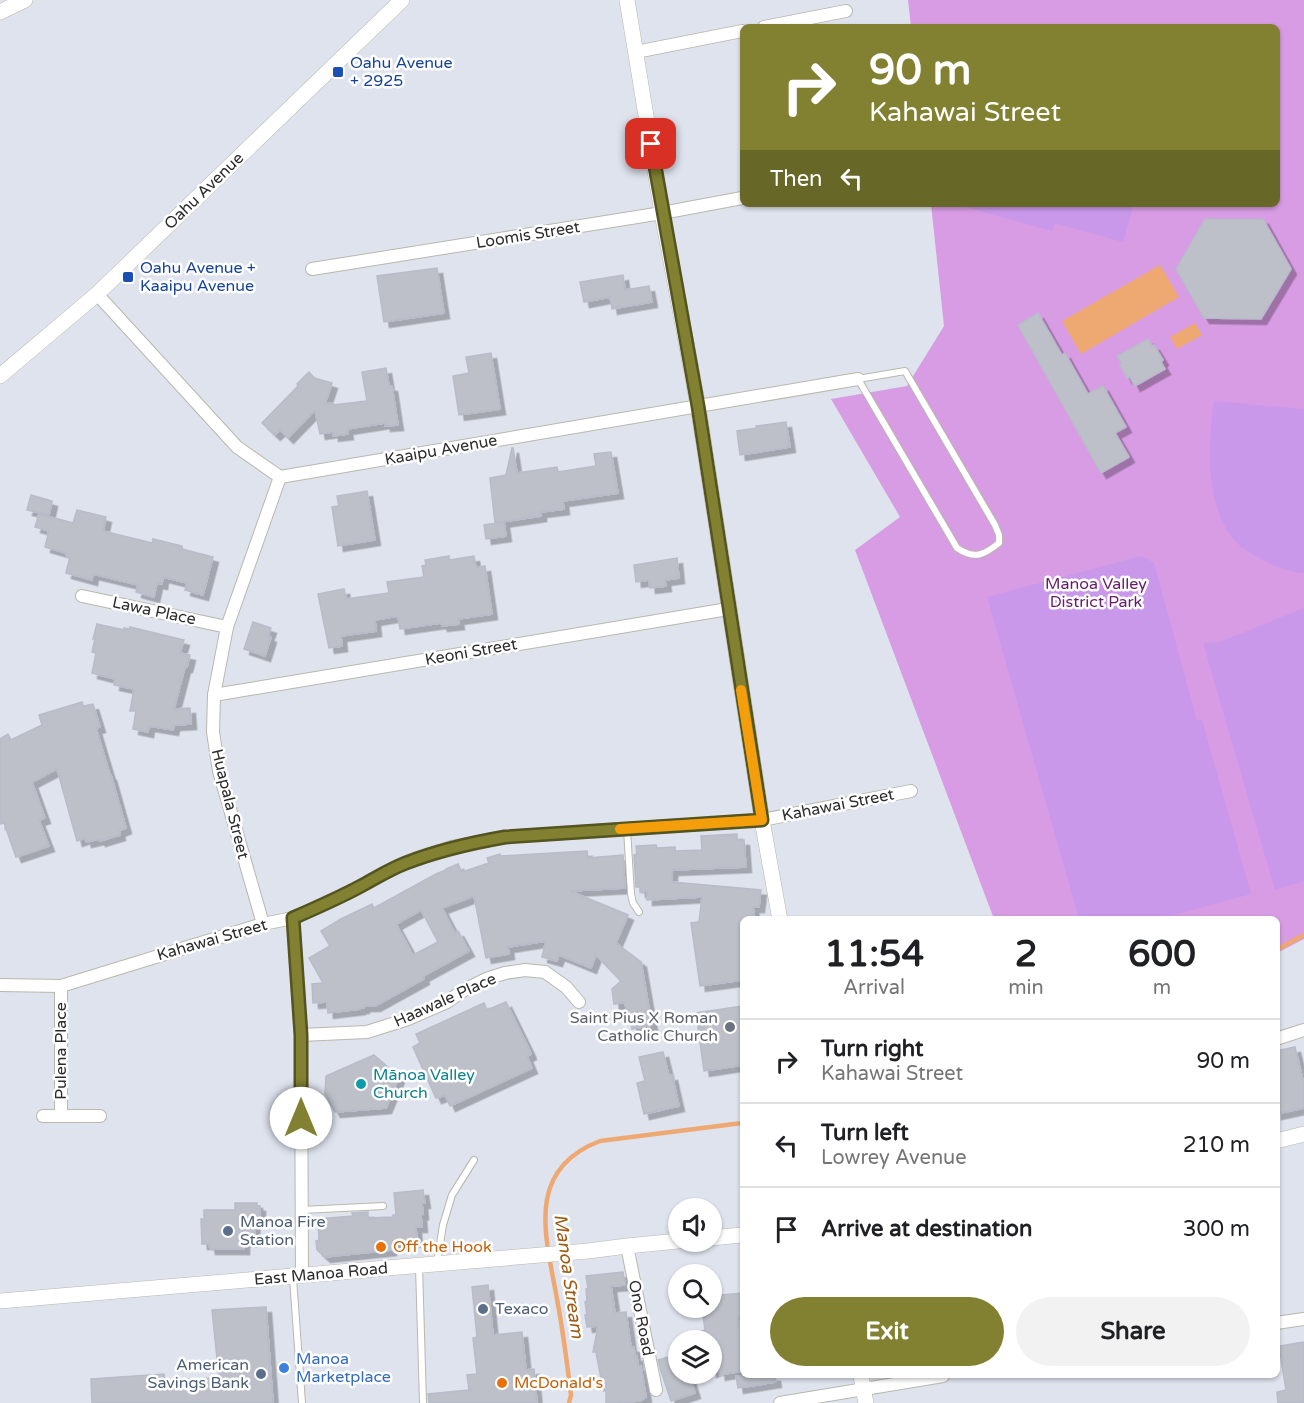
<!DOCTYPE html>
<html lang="en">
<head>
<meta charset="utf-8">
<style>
  :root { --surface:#fff; --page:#f2f2f2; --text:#202124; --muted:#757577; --line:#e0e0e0; --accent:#818131 }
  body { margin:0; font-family:"Varela Round",sans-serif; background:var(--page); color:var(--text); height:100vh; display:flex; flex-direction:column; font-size:22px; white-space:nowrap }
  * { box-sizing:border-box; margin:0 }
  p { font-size:20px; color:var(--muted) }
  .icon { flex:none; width:33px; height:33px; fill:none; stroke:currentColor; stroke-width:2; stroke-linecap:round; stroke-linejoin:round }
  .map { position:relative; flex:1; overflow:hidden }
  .details { position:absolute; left:740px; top:916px; width:540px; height:462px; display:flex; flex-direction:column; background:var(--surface); border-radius:9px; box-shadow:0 2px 4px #0004 }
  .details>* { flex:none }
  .top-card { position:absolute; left:740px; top:24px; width:540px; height:183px; border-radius:9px; box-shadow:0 2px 4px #0004; background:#818131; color:#fff; overflow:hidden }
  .controls { position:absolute; left:668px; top:1198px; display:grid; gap:12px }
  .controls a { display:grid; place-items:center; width:54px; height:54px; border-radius:50%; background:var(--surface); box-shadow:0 2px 4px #0004; font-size:30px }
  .pin { position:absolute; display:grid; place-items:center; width:51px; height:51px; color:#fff; margin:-26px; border-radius:12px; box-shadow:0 3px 9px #0006 }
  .me { position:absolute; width:66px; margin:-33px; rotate:0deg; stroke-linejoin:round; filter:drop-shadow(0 0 4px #0008) }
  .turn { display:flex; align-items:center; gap:21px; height:126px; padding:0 30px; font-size:27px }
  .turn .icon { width:78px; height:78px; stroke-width:2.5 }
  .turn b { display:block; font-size:42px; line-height:51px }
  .then { display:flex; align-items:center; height:57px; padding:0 30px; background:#0003; gap:12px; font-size:22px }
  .eta { display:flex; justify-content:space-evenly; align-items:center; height:102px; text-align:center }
  .eta b { font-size:36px; font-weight:800; line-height:42px }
  .action { display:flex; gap:12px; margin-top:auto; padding:12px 30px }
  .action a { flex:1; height:69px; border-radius:36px; background:var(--accent); color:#fff; font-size:24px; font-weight:800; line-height:69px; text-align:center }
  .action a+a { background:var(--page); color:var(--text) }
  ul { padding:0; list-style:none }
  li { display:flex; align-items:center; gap:18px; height:84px; padding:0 30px; border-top:2px solid var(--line) }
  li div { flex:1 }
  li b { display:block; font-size:22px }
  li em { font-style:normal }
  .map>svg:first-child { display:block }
</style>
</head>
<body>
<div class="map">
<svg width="1304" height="1403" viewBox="0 0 1304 1403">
  <defs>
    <filter id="shadow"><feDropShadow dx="5.5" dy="5.5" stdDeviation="0" flood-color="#0004"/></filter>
  </defs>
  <rect width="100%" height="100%" fill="#dfe3ee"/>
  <polygon fill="#d79ce3" points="908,0 1304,0 1304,939 1277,953 1276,920 994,919 855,550 900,517 831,399 907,386 944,326 931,204 1276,204 1276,27 911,27"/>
  <g fill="#c998ea">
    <polygon points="967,204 1134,204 1123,242 1055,223 1052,231 966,207"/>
    <path d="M1214,401L1304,409V573C1289,572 1274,566 1261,559C1253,554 1244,550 1237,543C1204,508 1208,446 1214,401Z"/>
    <polygon points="1142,556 1154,563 1197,721 1202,720 1251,894 1159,919 1079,919 987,597"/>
    <polygon points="1304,608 1304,881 1275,890 1203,643 1220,642"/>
  </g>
  <g fill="#eea973">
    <polygon points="1160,265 1179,297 1081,354 1062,321"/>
    <polygon points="1195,323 1202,335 1177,349 1170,337"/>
  </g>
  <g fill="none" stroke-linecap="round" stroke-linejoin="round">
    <g stroke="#eea973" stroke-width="4.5">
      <polyline points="1276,950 1304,935"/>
      <path d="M569,1403L571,1395C567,1362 563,1331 557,1299C546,1237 524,1170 600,1141L742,1123"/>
    </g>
  </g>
  <g fill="#bec0c9" stroke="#b8bbc9" stroke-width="1.5" fill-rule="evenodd" filter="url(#shadow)">
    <polygon points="1205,219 1263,219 1291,269 1261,319 1204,318 1176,269"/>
    <polygon points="437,268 444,313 384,322 377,276"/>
    <polygon points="623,275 625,290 649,286 652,302 612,309 610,297 584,302 580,282"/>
    <polygon points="1038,313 1062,355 1065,353 1088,394 1103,386 1126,427 1115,433 1129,457 1101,473 1018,325"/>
    <polygon points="1148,339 1152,346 1154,345 1163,360 1161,362 1165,369 1135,386 1130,377 1127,378 1120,365 1122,364 1117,356"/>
    <polygon points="491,353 500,409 459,415 453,376 469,373 466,357"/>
    <polygon points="386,368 389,386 392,386 398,425 385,426 385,423 347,429 348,434 333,436 333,432 320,434 315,410 288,438 280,430 275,435 262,423 298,386 297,384 309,372 314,378 332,383 325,404 333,403 333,405 367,401 362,372"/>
    <polygon points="786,422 790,447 740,455 737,431 757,428 756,426"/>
    <polygon points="512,448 513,448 517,473 557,467 558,472 596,466 594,454 611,452 618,493 563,501 564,509 541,512 541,516 495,523 490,478 506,475"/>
    <polygon points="367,491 375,540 338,546 332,507 339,506 337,496"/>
    <polygon points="31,495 52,501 49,515 27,510"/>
    <polygon points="77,510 106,517 103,531 152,543 153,539 182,546 182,549 213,557 203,595 185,590 187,583 163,577 162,584 157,583 154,597 136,592 138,585 93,574 92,580 66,573 70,557 66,556 66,553 45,547 49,531 35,527 39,514 73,523"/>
    <polygon points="504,522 506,536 486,539 484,525"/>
    <polygon points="449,556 449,560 474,556 476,568 485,566 492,614 458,619 459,624 442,626 441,623 400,629 398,616 375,620 376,631 341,636 342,646 329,648 318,594 344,589 346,599 389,593 387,582 424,577 422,566 426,565 425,560"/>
    <polygon points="677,558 679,578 665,580 666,586 650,588 649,580 636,582 634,565"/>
    <polygon points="253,622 271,628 268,636 271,637 265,656 244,649"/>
    <polygon points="97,624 124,630 124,628 130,629 130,627 184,640 180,653 190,655 187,667 185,667 174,709 190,708 191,724 174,725 173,730 149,726 148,732 133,729 136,711 130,711 134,689 114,685 115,679 92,673 96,653 92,652 95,639 93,639"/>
    <polygon points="82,702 83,706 93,704 100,727 96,728 110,775 111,775 126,828 119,831 120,835 100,841 99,839 86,842 85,838 77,841 57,769 32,782 45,818 39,820 49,846 16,857 4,823 0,824 0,739 8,734 11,740 42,725 39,715"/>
    <polygon points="737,834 737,840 744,840 746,867 672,870 672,882 761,890 759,907 753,907 755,920 742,920 742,980 700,986 691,923 699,922 702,897 647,900 647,891 640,892 640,887 636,887 634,855 637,854 636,846 656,845 657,848 675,847 675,851 702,850 701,836"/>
    <path d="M587,851L588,858L623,855L625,888L570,891L628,915L616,943L641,962L652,1025L632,1029L629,1014L627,1015L625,1002L614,1004L612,989L621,981L596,955L591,968L559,955L557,961L542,957L546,941L508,947L509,954L486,958L474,896L442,908L455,933L458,931L469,951L423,976L424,979L375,1006H364V1008H360V1009L328,1013L327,1002L313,1003L312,984L323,983L309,958L330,946L321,931L341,919L372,904L374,908L436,874L446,870V869L458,864L462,872L489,863L487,858L500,854V856ZM421,910L438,942L413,955L396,924Z"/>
    <polygon points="506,1002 530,1051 531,1054 527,1056 532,1068 450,1106 445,1095 436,1098 413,1047 420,1043 416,1034 484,1003 487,1010"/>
    <polygon points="742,1006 742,1065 704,1071 696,1013"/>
    <polygon points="1295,1047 1304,1085 1304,1108 1276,1114 1276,1051"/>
    <polygon points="663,1052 669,1076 672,1075 679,1106 644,1114 637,1083 645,1081 639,1057"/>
    <polygon points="374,1055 399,1077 386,1108 335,1112 325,1094 326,1076"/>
    <polygon points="423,1190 425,1203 422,1203 423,1214 421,1215 422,1227 416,1227 417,1241 391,1244 391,1250 325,1257 317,1250 316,1241 319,1240 318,1219 353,1216 352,1213 368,1212 368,1218 393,1217 393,1215 396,1215 394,1193"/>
    <polygon points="235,1203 257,1203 257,1206 260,1206 260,1220 254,1220 255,1241 244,1241 244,1249 210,1249 209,1244 202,1244 201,1219 204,1219 204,1210 235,1210"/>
    <polygon points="623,1272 625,1285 611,1286 615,1313 626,1312 631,1347 634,1347 635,1357 637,1356 638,1366 641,1366 646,1397 640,1401 606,1403 606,1390 604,1391 603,1378 601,1379 596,1352 593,1352 598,1326 587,1327 585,1315 587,1315 585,1302 587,1301 586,1289 588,1288 586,1276"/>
    <polygon points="488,1285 493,1335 522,1332 526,1370 534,1369 537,1403 429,1403 428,1394 469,1390 467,1375 477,1374 473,1338 477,1337 472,1287"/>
    <polygon points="742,1293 742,1316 738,1317 742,1346 742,1371 720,1375 719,1369 711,1372 711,1341 679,1341 679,1339 705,1330 702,1308 711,1308 711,1296"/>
    <polygon points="266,1307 273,1403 92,1403 91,1379 164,1374 165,1380 219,1378 212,1310"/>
    <polygon points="1304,1342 1304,1403 1278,1403 1277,1392 1286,1390 1279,1346"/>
    <polygon points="678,1354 678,1374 689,1374 695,1393 671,1401 661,1371 658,1360"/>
    <polygon points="736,1376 775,1376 776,1382 738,1388"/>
  </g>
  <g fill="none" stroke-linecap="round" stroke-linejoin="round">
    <defs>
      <g id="service">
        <path d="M905,371L995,525L999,535V543C984,555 975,560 957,548L858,379Z"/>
        <polyline points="627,829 631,894 633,903 639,912"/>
        <polyline points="302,1210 383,1206"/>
        <polyline points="437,1263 443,1225 452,1195 474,1160"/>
        <polyline points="419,1266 423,1403"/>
        <polyline points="293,1278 302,1403"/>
      </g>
      <g id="minor">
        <polyline points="764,27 846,11"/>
        <polyline points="636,52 742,31"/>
        <polyline points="312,269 662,213 742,198"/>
        <polyline points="97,294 237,447 280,477 858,379"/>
        <polyline points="82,596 227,627"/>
        <polyline points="214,695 728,609"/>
        <polyline points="293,918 301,1035 302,1276"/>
        <polyline points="263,924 219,771 213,732 214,695 227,627 280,477"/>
        <polyline points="0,985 61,986 263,924 293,918 361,886 382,874 404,863 452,847 505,837 762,820 911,791"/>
        <polyline points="61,986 61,1116"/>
        <polyline points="301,1035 367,1032 389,1025 408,1019 447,1002 464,990 486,979 505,973 525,970 545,972 566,987 579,1002"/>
        <polyline points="1276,1039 1304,1030"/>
        <polyline points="43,1116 100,1116"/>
        <polyline points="627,1246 656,1390"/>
        <polyline points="1276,1323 1304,1319"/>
        <polyline points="780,1403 943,1376"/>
      </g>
      <g id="tertiary">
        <polyline points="627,0 662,213 698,406 762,820 780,920"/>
        <polyline points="0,12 25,0"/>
        <polyline points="0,376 97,294 402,0"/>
        <polyline points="1276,1141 1304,1134"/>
        <polyline points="711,1238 742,1235"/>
        <polyline points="0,1301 588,1251 627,1246 678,1241"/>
        <polyline points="861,1376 866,1403"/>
      </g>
    </defs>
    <use href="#service" stroke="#b8b8ac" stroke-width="8"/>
    <use href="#minor" stroke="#b8b8ac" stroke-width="14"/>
    <use href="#tertiary" stroke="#b8b8ac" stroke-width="16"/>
    <use href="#service" stroke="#fff" stroke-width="6"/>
    <use href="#minor" stroke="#fff" stroke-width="12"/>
    <use href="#tertiary" stroke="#fff" stroke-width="15"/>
  </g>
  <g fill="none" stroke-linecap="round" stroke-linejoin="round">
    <defs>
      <path id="route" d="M301,1118V1035L293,918C316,908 339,898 361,886C376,878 390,869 406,863C439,850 471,843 505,837L762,820L698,406L651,144"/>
    </defs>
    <use href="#route" stroke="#545420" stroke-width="15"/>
    <use href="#route" stroke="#818131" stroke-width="10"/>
    <polyline stroke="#f59e0b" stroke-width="10" points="620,829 762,820 741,690"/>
  </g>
  <g fill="#1a4fb4" stroke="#fff" stroke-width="2">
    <rect x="332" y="66" width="12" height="12" rx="3"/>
    <rect x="122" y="271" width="12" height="12" rx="3"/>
  </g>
  <circle fill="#6b7280" stroke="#fff" stroke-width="2" cx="730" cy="1027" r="6"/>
  <circle fill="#0f9aa8" stroke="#fff" stroke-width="2" cx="361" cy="1084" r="6"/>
  <g fill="#5c6f8a" stroke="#fff" stroke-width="2">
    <circle cx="228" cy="1231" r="6"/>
    <circle cx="483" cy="1309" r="6"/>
    <circle cx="261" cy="1374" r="6"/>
  </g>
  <g fill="#e8710a" stroke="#fff" stroke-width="2">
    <circle cx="381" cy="1247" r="6"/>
    <circle cx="502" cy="1383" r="6"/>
  </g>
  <circle fill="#3f7fe0" stroke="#fff" stroke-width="2" cx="284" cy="1368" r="6"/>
  <g text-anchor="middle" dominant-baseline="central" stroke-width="5" stroke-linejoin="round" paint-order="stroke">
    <g font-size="16" fill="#164399" stroke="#fff" text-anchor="start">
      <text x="350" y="63">Oahu Avenue<tspan x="350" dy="18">+ 2925</tspan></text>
      <text x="140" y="268">Oahu Avenue +<tspan x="140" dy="18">Kaaipu Avenue</tspan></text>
    </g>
    <g font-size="16" fill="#2c2c2c" stroke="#fff">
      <text transform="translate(204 191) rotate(-44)">Oahu Avenue</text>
      <text transform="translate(528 235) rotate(-9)">Loomis Street</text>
      <text transform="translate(441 450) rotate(-10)">Kaaipu Avenue</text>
      <text transform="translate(154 611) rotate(12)">Lawa Place</text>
      <text transform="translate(471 652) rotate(-10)">Keoni Street</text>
      <text transform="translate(230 804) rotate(76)">Huapala Street</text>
      <text transform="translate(838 805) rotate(-11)">Kahawai Street</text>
      <text transform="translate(212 940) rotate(-16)">Kahawai Street</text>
      <text transform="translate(445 1000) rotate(-24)">Haawale Place</text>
      <text transform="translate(61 1051) rotate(-90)">Pulena Place</text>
      <text transform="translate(321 1274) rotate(-5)">East Manoa Road</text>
      <text transform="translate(641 1318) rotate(79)">Ono Road</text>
    </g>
    <g font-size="16" fill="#671b6a" stroke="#fff">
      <text x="1096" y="584">Manoa Valley<tspan x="1096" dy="18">District Park</tspan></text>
    </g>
    <g font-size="16" fill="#5b616d" stroke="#fff" text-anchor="end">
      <text x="718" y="1018">Saint Pius X Roman<tspan x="718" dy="18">Catholic Church</tspan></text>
    </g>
    <g font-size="16" fill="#0d838f" stroke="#fff" text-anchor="start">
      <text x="373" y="1075">Mānoa Valley<tspan x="373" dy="18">Church</tspan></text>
    </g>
    <g font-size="16" fill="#4e5e75" stroke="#fff" text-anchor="start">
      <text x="240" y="1222">Manoa Fire<tspan x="240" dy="18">Station</tspan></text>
      <text x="495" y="1309">Texaco</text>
      <text x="249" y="1365" text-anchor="end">American<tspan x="249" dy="18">Savings Bank</tspan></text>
    </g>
    <g font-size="16" fill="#c56008" stroke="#fff" text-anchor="start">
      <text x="393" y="1247">Off the Hook</text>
      <text x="514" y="1383">McDonald's</text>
    </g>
    <g font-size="16" fill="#366cbe" stroke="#fff" text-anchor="start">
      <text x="296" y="1359">Manoa<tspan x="296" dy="18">Marketplace</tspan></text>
    </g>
    <g font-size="18" font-style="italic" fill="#9e590f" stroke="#fff">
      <text transform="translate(569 1276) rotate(82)">Manoa Stream</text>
    </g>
  </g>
</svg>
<div class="controls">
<a><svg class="icon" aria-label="sound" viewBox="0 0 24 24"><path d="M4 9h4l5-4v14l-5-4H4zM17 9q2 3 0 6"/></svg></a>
<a><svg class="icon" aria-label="search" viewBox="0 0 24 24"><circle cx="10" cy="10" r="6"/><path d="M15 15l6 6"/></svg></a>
<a><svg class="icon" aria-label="layers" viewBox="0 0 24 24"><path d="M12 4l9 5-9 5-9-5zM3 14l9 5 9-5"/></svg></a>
</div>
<div class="pin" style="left:651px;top:144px;background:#d93025"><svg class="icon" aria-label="arrive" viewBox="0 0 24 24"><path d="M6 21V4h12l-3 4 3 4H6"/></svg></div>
<svg class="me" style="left:301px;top:1118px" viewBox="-20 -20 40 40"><circle r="19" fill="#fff"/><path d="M0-13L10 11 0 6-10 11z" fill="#818131"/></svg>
<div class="top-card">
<div class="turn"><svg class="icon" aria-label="right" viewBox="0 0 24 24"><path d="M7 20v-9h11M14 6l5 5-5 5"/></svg><div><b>90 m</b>Kahawai Street</div></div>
<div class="then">Then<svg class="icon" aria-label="left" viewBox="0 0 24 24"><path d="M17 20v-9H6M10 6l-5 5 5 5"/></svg></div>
</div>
<section class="details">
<div class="eta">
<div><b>11:54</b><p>Arrival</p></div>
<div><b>2</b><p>min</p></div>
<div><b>600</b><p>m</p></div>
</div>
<ul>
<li><svg class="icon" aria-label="right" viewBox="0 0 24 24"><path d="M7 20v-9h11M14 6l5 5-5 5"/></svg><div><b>Turn right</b><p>Kahawai Street</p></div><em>90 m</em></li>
<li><svg class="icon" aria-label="left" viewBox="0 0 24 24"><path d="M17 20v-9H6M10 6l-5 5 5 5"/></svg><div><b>Turn left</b><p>Lowrey Avenue</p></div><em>210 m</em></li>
<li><svg class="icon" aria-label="arrive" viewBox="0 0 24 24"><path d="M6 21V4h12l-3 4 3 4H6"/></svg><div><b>Arrive at destination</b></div><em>300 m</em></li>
</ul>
<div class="action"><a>Exit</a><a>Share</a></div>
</section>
</div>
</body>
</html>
